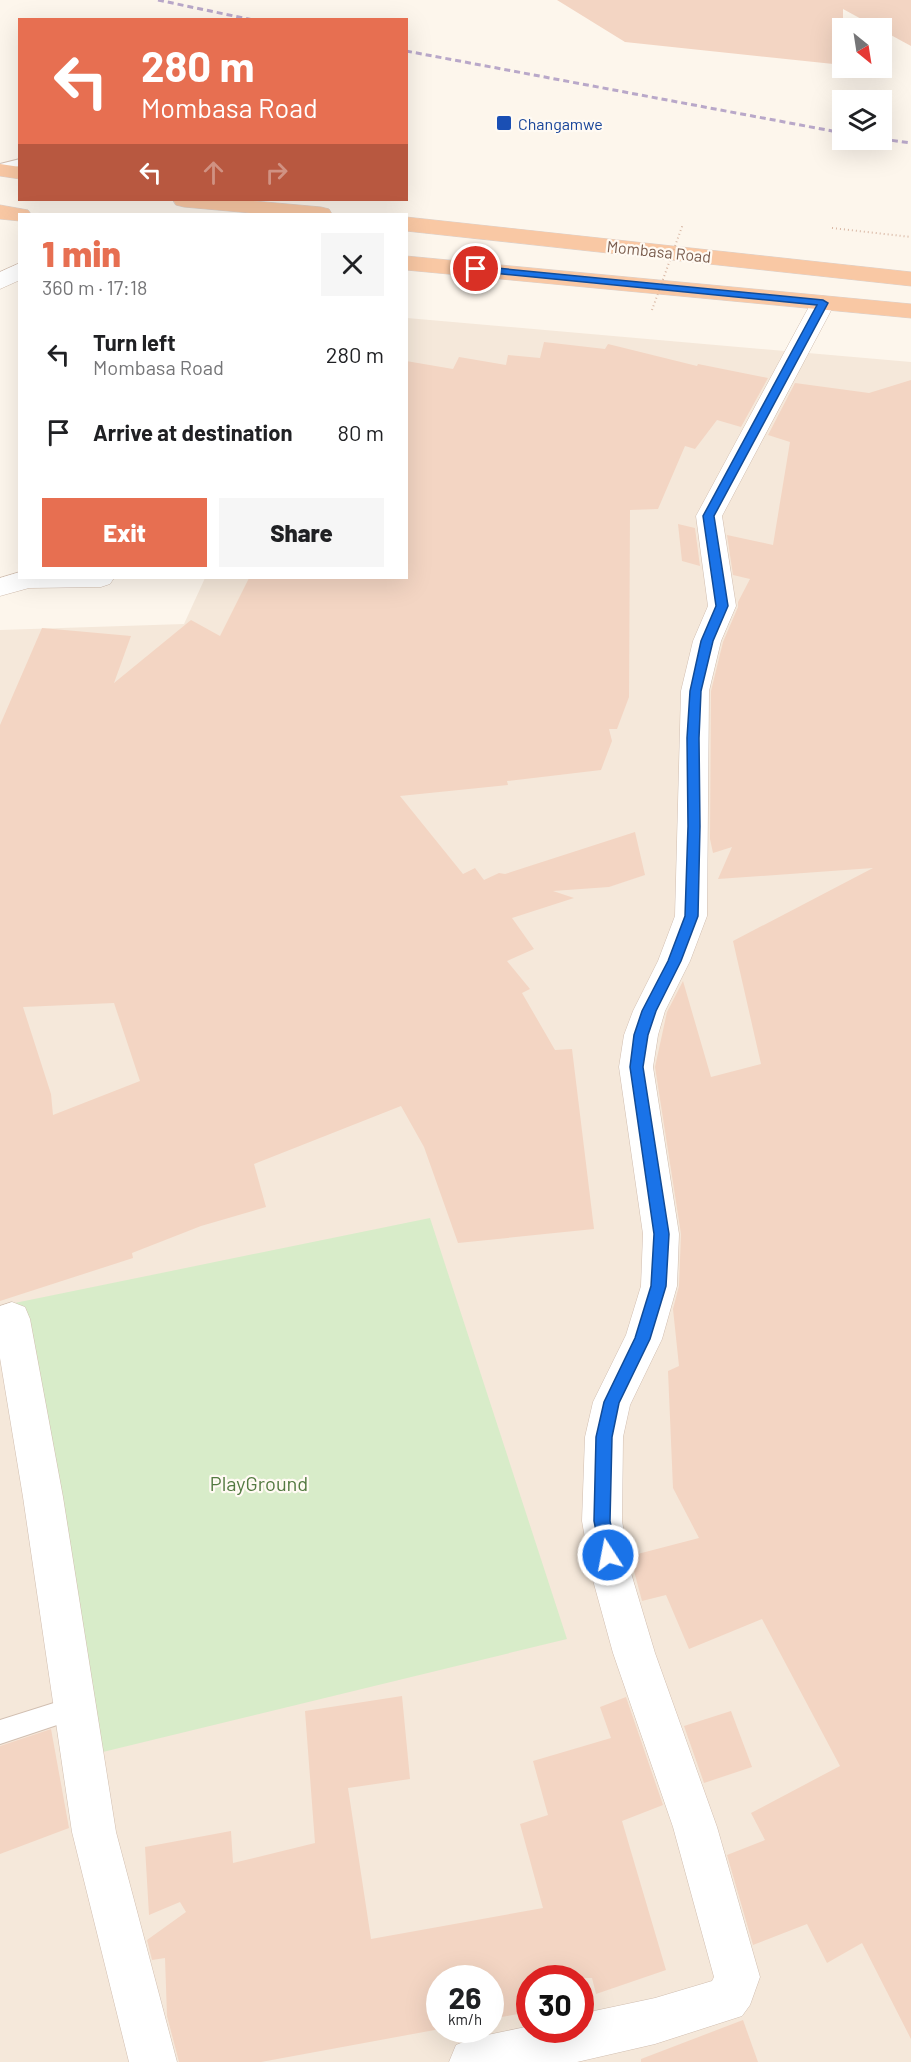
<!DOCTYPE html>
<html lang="en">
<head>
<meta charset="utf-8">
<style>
  :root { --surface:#fff; --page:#f6f6f6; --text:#202124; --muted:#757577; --accent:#e76f51 }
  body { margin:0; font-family:Barlow,sans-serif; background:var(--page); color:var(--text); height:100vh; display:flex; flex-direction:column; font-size:22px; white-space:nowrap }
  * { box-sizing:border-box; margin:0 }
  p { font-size:20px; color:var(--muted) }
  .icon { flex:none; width:33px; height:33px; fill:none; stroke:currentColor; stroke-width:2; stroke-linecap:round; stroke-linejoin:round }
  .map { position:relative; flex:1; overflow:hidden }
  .panel { position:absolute; left:18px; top:213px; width:390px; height:366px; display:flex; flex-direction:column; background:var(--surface); border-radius:0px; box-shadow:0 6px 24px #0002 }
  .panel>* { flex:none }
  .banner { position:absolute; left:18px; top:18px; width:390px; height:183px; border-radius:0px; box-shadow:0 6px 24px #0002; background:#e76f51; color:#fff; overflow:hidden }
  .needle { width:39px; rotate:150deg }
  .controls { position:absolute; left:832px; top:18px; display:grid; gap:12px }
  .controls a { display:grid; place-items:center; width:60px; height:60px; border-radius:0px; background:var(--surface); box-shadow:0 6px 24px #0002; font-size:30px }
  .speed { position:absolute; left:426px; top:1965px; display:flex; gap:12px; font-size:30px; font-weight:700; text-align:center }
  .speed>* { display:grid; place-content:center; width:78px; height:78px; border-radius:50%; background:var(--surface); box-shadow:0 6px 24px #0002; line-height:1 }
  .speed small { font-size:15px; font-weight:400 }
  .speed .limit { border:9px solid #d22; background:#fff; color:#111 }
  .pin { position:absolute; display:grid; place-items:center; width:51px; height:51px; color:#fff; margin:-26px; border:3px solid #fff; border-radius:50%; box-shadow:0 2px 6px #0007 }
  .me { position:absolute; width:66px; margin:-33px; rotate:349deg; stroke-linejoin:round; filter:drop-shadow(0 0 4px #0008) }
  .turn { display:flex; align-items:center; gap:21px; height:126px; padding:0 24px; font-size:27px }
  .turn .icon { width:78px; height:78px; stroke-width:2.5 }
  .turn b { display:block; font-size:42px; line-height:51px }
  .lanes { display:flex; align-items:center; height:57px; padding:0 24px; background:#0003; justify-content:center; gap:30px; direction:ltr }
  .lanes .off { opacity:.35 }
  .round { display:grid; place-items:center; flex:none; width:63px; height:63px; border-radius:0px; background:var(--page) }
  .head { display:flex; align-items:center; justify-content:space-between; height:102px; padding:0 24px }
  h1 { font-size:36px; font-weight:800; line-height:45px; color:var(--accent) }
  .cta { display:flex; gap:12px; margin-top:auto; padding:12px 24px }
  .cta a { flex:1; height:69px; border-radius:0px; background:var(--accent); color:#fff; font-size:24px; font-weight:800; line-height:69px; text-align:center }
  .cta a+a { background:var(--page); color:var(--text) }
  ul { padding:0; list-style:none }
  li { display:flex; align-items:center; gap:18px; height:78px; padding:0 24px }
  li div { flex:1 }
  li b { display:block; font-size:22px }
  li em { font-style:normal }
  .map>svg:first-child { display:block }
</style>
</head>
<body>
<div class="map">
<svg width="911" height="2062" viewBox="0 0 911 2062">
  <rect width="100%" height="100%" fill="#fdf6ec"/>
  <path fill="#f5e8da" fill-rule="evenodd" d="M407,318L911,362V2062H0V630L184,624L205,578H406ZM440,1978H490V2030H440ZM530,1978H580V2030H530Z"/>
  <polygon fill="#d8ecc9" points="430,1218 567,1639 70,1760 0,1306"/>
  <g fill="#f3d5c3" fill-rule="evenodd">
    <polygon points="557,0 911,0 911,46 843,9 843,65 625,42"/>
    <path d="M544,342L605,349L608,344L697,366L698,364L768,378L741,427L717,420L695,449L685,446L658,509L630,510L629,697L617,729H609L612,741L601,770L507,781L508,785L400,796L463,874L475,868L484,880L499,873L505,874L635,832L645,875L609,887L553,891L574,898L512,918L534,949L507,961L530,989L522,993L555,1050L572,1049L594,1229L458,1243L424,1147L401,1106L254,1164L266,1207L201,1226L132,1253L133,1258L0,1301V725L42,628L131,636L114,683L191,620L220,636L249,578H406V361L453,369L459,357L506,365L508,355L540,358ZM114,1003L140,1081L53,1115L51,1094L23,1007Z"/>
    <polygon points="911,380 911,2039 862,1943 827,1963 807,1924 753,1945 727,1855 765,1840 751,1813 840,1766 762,1619 689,1649 666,1595 642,1601 630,1556 699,1538 673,1488 668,1371 679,1366 673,1309 679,1286 681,1234 655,1067 667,1012 683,981 711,1077 761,1064 733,941 873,868 718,879 732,847 713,853 710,839 711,691 723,642 738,607 738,602 750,579 733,575 727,535 773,545 790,442 768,435 795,383 869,393"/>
    <polygon points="678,524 695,528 700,566 682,561"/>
    <polygon points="402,1696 410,1779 348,1788 371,1939 543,1908 520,1824 548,1815 533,1761 611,1738 600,1707 626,1697 663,1805 622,1821 666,1970 596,1994 592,1978 530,1978 530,2012 490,2019 490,1978 440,1978 440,2029 261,2062 179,2062 167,2016 165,1958 152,1960 147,1940 186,1912 180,1902 149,1915 145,1847 231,1831 233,1863 315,1843 305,1711"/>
    <polygon points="731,1711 752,1767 704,1783 684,1726"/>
    <polygon points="51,1729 69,1828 0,1854 0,1746"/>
    <polygon points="743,2020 758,2062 641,2062 641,2059"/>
  </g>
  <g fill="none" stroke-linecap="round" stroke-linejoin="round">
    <defs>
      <g id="service">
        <polygon points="20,159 20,166 0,170 0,164"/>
        <polygon points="76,1696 84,1700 88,1708 84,1716 0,1744 0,1720"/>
      </g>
      <g id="minor">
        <polygon points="20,263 20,280 0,289 0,272"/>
        <polygon points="823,296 831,298 835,303 722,516 736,606 721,641 709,691 707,916 690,961 665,1011 658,1035 653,1067 679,1234 677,1286 662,1339 630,1405 623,1437 622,1521 631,1573 655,1653 717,1827 760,1977 750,2005 742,2016 655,2044 577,2062 449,2062 456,2045 473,2038 530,2026 530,2030 580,2030 580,2014 655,1998 712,1981 714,1977 673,1827 613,1653 591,1573 582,1521 585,1437 593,1402 626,1335 641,1286 643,1234 619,1067 624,1035 633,1011 658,961 675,916 681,691 693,641 708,606 696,516 811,303 815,298"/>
        <polygon points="20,572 20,578 114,578 110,584 101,587 29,588 0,596 0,578"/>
        <polygon points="12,1302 25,1307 30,1319 63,1497 116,1832 177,2062 129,2062 72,1832 23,1497 0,1358 0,1306"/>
      </g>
      <g id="trunk">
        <polygon points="0,164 20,167 20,179 0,176"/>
        <polygon points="173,200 243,200 321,207 329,209 332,214 262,214 184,207 176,205"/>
        <polygon points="0,205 28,210 31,214 20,214 20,221 0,219"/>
        <polygon points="406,217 911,272 911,286 406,231"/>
        <polygon points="406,256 911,304 911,318 406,270"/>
      </g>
    </defs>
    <use href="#service" stroke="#d1beb0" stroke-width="2"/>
    <use href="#minor" stroke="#d1beb0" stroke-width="1"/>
    <use href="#trunk" stroke="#dad1cd" stroke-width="1"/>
    <polyline stroke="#d9b8a5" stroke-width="2" stroke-dasharray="1 3" stroke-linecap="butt" points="832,228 911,237"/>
    <use href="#service" fill="#fff" fill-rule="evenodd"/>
    <use href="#minor" fill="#fff" fill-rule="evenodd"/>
    <use href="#trunk" fill="#f9c8a4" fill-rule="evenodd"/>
    <g stroke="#b9a8c9" stroke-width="3" stroke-dasharray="6 4" stroke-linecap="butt">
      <polyline points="158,0 253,20"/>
      <polyline points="406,51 843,133"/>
      <polyline points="882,139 911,143"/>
    </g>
    <polyline stroke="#d9b8a5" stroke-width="2" stroke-dasharray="1 3" stroke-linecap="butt" points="652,310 683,224"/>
  </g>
  <polygon fill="#1a73e8" stroke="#114b97" stroke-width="1.5" points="476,266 823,300 828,303 714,516 728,606 713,641 701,691 699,738 700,826 698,916 681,961 656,1011 648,1035 643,1067 669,1234 666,1286 650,1339 619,1403 612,1437 610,1521 617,1555 614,1561 608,1564 602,1561 594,1521 596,1437 604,1402 635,1338 651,1286 654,1234 630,1067 634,1035 642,1011 668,961 685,916 688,826 687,738 690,691 701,641 716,606 703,516 817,305 473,271 473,267"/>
  <rect fill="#1a4fb4" stroke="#fffaf3" stroke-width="2" x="496" y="115" width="16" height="16" rx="3"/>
  <g text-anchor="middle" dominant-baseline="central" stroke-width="4.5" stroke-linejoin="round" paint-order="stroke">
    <g font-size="16" fill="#164399" stroke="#fffaf3" text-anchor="start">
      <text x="518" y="123">Changamwe</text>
    </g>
    <g font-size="16" fill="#7a5c4d" stroke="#fffaf3">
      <text transform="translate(659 251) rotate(6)">Mombasa Road</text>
    </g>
    <g font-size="20" fill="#537a41" stroke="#fffaf3">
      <text x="259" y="1483">PlayGround</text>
    </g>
  </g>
</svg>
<div class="controls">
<a><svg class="needle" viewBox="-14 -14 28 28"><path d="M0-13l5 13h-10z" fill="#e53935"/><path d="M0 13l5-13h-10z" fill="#757577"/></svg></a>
<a><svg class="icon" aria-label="layers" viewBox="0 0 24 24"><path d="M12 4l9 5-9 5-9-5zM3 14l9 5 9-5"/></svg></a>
</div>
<div class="speed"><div>26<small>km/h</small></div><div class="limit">30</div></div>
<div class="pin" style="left:476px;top:269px;background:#d93025"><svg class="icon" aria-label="arrive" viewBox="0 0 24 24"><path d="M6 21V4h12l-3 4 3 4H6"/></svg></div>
<svg class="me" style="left:608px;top:1555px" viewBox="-20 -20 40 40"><circle r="17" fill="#1a73e8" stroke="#fff" stroke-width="3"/><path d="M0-11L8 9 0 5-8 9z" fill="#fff"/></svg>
<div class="banner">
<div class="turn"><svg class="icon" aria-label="left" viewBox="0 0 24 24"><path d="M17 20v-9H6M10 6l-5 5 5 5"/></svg><div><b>280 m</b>Mombasa Road</div></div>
<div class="lanes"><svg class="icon" aria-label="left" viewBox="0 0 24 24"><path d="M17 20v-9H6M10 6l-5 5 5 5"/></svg><svg class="icon off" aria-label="ahead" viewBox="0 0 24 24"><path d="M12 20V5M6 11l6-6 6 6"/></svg><svg class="icon off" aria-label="right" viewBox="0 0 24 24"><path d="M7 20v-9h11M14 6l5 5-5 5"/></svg></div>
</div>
<section class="panel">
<div class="head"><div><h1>1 min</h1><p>360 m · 17:18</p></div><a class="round"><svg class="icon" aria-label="close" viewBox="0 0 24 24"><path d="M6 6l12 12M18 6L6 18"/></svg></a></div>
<ul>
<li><svg class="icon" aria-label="left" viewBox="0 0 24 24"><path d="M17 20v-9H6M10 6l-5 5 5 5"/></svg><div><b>Turn left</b><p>Mombasa Road</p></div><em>280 m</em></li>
<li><svg class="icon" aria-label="arrive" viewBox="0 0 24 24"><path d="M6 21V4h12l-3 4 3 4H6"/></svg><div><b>Arrive at destination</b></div><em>80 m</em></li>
</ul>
<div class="cta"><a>Exit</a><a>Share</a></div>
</section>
</div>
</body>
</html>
